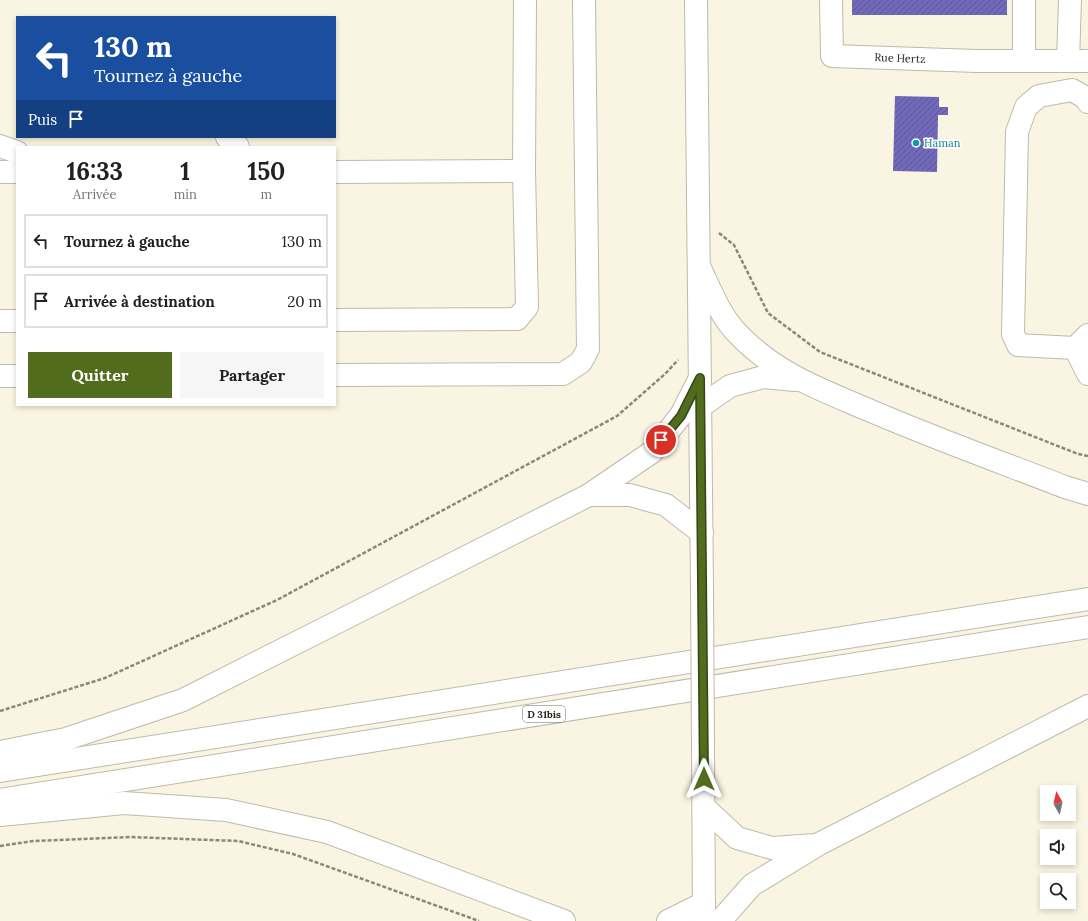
<!DOCTYPE html>
<html lang="fr">
<head>
<meta charset="utf-8">
<style>
  :root { --surface:#fff; --page:#f6f6f6; --text:#202124; --muted:#757577; --line:#e0e0e0; --accent:#526c1d }
  body { margin:0; font-family:Lora,serif; background:var(--page); color:var(--text); height:100vh; display:flex; flex-direction:column; font-size:15px; white-space:nowrap }
  * { box-sizing:border-box; margin:0 }
  p { font-size:13px; color:var(--muted) }
  .icon { flex:none; width:22px; height:22px; fill:none; stroke:currentColor; stroke-width:2; stroke-linecap:round; stroke-linejoin:round }
  .map { position:relative; flex:1; overflow:hidden }
  .side { position:absolute; left:16px; top:146px; width:320px; height:260px; display:flex; flex-direction:column; background:var(--surface); border-radius:0px; box-shadow:0 2px 6px #0003 }
  .side>* { flex:none }
  .hud { position:absolute; left:16px; top:16px; width:320px; height:122px; border-radius:0px; box-shadow:0 2px 6px #0003; background:#1a4fa0; color:#fff; overflow:hidden }
  .needle { width:26px; rotate:352deg }
  .fabs { position:absolute; left:1040px; top:785px; display:grid; gap:8px }
  .fabs a { display:grid; place-items:center; width:36px; height:36px; border-radius:0px; background:var(--surface); box-shadow:0 2px 6px #0003; font-size:20px }
  .pin { position:absolute; display:grid; place-items:center; width:34px; height:34px; color:#fff; margin:-17px; border:2px solid #fff; border-radius:50%; box-shadow:0 1px 4px #0007 }
  .me { position:absolute; width:44px; margin:-22px; rotate:0deg; stroke-linejoin:round; filter:drop-shadow(0 0 3px #0008) }
  .turn { display:flex; align-items:center; gap:14px; height:84px; padding:0 12px; font-size:18px }
  .turn .icon { width:52px; height:52px; stroke-width:2.5 }
  .turn b { display:block; font-size:28px; line-height:34px }
  .then { display:flex; align-items:center; height:38px; padding:0 12px; background:#0003; gap:8px; font-size:15px }
  .eta { display:flex; justify-content:space-evenly; align-items:center; height:68px; text-align:center }
  .eta b { font-size:24px; font-weight:800; line-height:28px }
  .button { display:flex; gap:8px; margin-top:auto; padding:8px 12px }
  .button a { flex:1; height:46px; border-radius:0px; background:var(--accent); color:#fff; font-size:16px; font-weight:800; line-height:46px; text-align:center }
  .button a+a { background:var(--page); color:var(--text) }
  ul { padding:0; list-style:none }
  li { display:flex; align-items:center; gap:12px; height:54px; margin:0 8px 6px; padding:0 4px; border:2px solid var(--line); border-radius:0px }
  li div { flex:1 }
  li b { display:block; font-size:15px }
  li em { font-style:normal }
  .map>svg:first-child { display:block }
</style>
</head>
<body>
<div class="map">
<svg width="1088" height="921" viewBox="0 0 1088 921">
  <defs>
    <pattern id="building-hatch" width="6" height="6" patternUnits="userSpaceOnUse"><rect width="6" height="6" fill="#7169b9"/><path d="M-1 1l2-2M0 6l6-6M5 7l2-2" fill="none" stroke="#5d5696"/></pattern>
  </defs>
  <rect width="100%" height="100%" fill="#faf4e2"/>
  <g fill="url(#building-hatch)">
    <rect x="852" y="0" width="155" height="15"/>
    <polygon points="895,96 939,97 939,107 948,107 948,115 938,115 937,172 893,171"/>
  </g>
  <g fill="none" stroke-linecap="round" stroke-linejoin="round">
    <defs>
      <g id="minor">
        <polyline points="831,0 832,56 977,61 1088,61"/>
        <polyline points="1024,0 1024,60"/>
        <polyline points="1068,61 1070,0"/>
        <polyline points="1088,102 1086,98 1072,90 1039,96 1026,107 1017,132 1013,334 1018,345 1075,348 1088,335"/>
        <polyline points="227,137 238,147"/>
        <polyline points="0,146 17,152"/>
        <polyline points="0,172 17,172"/>
        <polyline points="335,172 524,171 525,0"/>
        <polyline points="335,320 517,319 527,307 524,171"/>
        <polyline points="0,321 17,321"/>
        <polyline points="1075,348 1088,374"/>
        <polyline points="335,375 563,374 581,362 588,349 584,0"/>
        <polyline points="0,376 17,376"/>
      </g>
      <g id="major">
        <polyline points="696,0 702,589"/>
        <polyline points="703,750 704,921"/>
      </g>
      <g id="highway">
        <path d="M699,266C710,289 720,316 738,334C776,374 822,390 871,411C934,438 1000,462 1065,487L1088,494"/>
        <polyline points="700,407 730,386 763,377 795,380"/>
        <polyline points="589,495 652,452 681,415 700,378"/>
        <polyline points="0,752 66,739 183,700 589,495 630,495 666,505 702,533"/>
        <polyline points="0,771 1088,599"/>
        <polyline points="0,800 1088,627"/>
        <polyline points="704,807 737,838 772,848 815,845"/>
        <polyline points="0,815 124,803 226,810 327,832 564,921"/>
        <polyline points="668,921 704,903"/>
        <polyline points="720,921 752,885 819,844 1088,706"/>
      </g>
    </defs>
    <use href="#minor" stroke="#bfbaa9" stroke-width="24"/>
    <use href="#major" stroke="#bfbaa9" stroke-width="24"/>
    <use href="#highway" stroke="#bfbaa9" stroke-width="24"/>
    <g stroke="#8b877b" stroke-width="2.5" stroke-dasharray="4 2" stroke-linecap="butt">
      <polyline points="719,233 734,245 768,313 820,352 1078,454 1088,456"/>
      <polyline points="0,711 105,678 277,600 617,416 665,374 678,360"/>
      <polyline points="0,846 33,841 131,837 238,841 293,854 479,921"/>
    </g>
    <use href="#minor" stroke="#fff" stroke-width="22"/>
    <use href="#major" stroke="#fff" stroke-width="22"/>
    <use href="#highway" stroke="#fff" stroke-width="22"/>
    <defs>
      <polyline id="major-bridge" points="702,589 703,750"/>
    </defs>
    <use href="#major-bridge" stroke="#bfbaa9" stroke-width="24" stroke-linecap="butt"/>
    <use href="#major-bridge" stroke="#fff" stroke-width="22"/>
  </g>
  <g fill="none" stroke-linecap="round" stroke-linejoin="round">
    <defs>
      <polyline id="route" points="661,440 681,416 700,378 704,779"/>
    </defs>
    <use href="#route" stroke="#354613" stroke-width="10"/>
    <use href="#route" stroke="#526c1d" stroke-width="7"/>
  </g>
  <circle fill="#0f9aa8" stroke="#fff" stroke-width="1.5" cx="916" cy="143" r="4"/>
  <g text-anchor="middle" dominant-baseline="central" stroke-width="3" stroke-linejoin="round" paint-order="stroke">
    <rect fill="#fff" stroke="#686662" stroke-width="1" x="523" y="706" width="42" height="16" rx="3"/>
    <g font-size="10" font-weight="bold" fill="#27241e">
      <text x="544" y="714">D 31bis</text>
    </g>
    <g font-size="11" fill="#27241e" stroke="#fff">
      <text transform="translate(900 58) rotate(2)">Rue Hertz</text>
    </g>
    <g font-size="11" fill="#0d838f" stroke="#fff" text-anchor="start">
      <text x="924" y="143">Haman</text>
    </g>
  </g>
</svg>
<div class="fabs">
<a><svg class="needle" viewBox="-14 -14 28 28"><path d="M0-13l5 13h-10z" fill="#e53935"/><path d="M0 13l5-13h-10z" fill="#757577"/></svg></a>
<a><svg class="icon" aria-label="sound" viewBox="0 0 24 24"><path d="M4 9h4l5-4v14l-5-4H4zM17 9q2 3 0 6"/></svg></a>
<a><svg class="icon" aria-label="search" viewBox="0 0 24 24"><circle cx="10" cy="10" r="6"/><path d="M15 15l6 6"/></svg></a>
</div>
<div class="pin" style="left:661px;top:440px;background:#d93025"><svg class="icon" aria-label="arrive" viewBox="0 0 24 24"><path d="M6 21V4h12l-3 4 3 4H6"/></svg></div>
<svg class="me" style="left:704px;top:779px" viewBox="-20 -20 40 40"><path d="M0-17L14 15 0 8-14 15z" fill="#526c1d" stroke="#fff" stroke-width="4"/></svg>
<div class="hud">
<div class="turn"><svg class="icon" aria-label="left" viewBox="0 0 24 24"><path d="M17 20v-9H6M10 6l-5 5 5 5"/></svg><div><b>130 m</b>Tournez à gauche</div></div>
<div class="then">Puis<svg class="icon" aria-label="arrive" viewBox="0 0 24 24"><path d="M6 21V4h12l-3 4 3 4H6"/></svg></div>
</div>
<section class="side">
<div class="eta">
<div><b>16:33</b><p>Arrivée</p></div>
<div><b>1</b><p>min</p></div>
<div><b>150</b><p>m</p></div>
</div>
<ul>
<li><svg class="icon" aria-label="left" viewBox="0 0 24 24"><path d="M17 20v-9H6M10 6l-5 5 5 5"/></svg><div><b>Tournez à gauche</b></div><em>130 m</em></li>
<li><svg class="icon" aria-label="arrive" viewBox="0 0 24 24"><path d="M6 21V4h12l-3 4 3 4H6"/></svg><div><b>Arrivée à destination</b></div><em>20 m</em></li>
</ul>
<div class="button"><a>Quitter</a><a>Partager</a></div>
</section>
</div>
</body>
</html>
